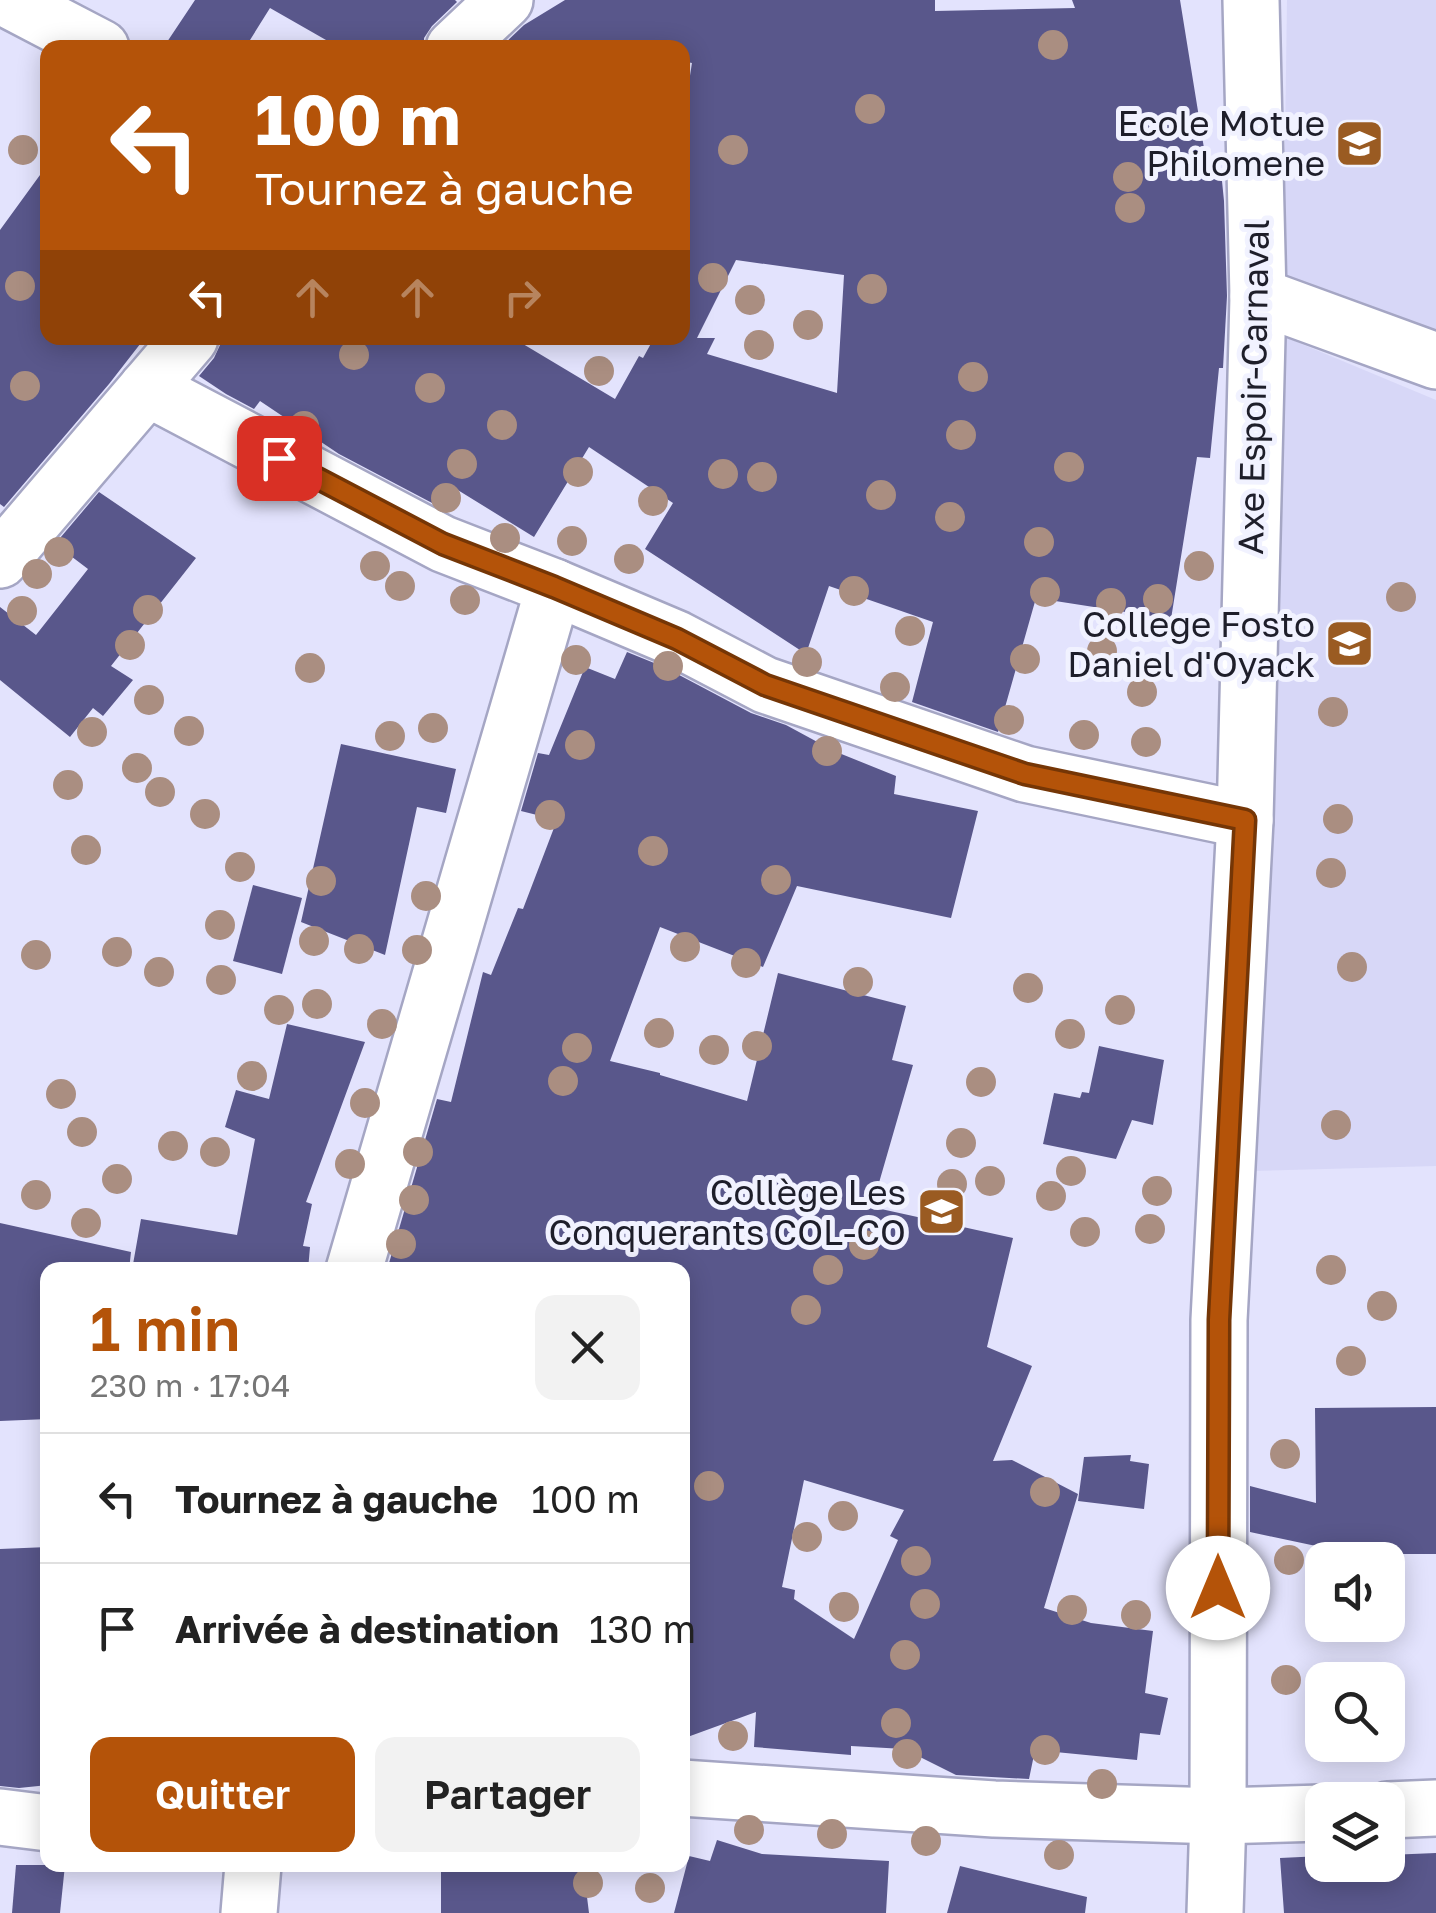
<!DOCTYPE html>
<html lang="fr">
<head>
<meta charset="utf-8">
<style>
  :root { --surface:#fff; --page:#f2f2f2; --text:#222; --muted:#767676; --line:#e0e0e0; --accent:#b45309 }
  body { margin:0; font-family:"Golos Text",sans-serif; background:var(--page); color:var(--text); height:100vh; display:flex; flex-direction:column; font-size:38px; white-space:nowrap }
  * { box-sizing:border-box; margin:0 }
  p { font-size:32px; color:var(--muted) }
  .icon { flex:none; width:55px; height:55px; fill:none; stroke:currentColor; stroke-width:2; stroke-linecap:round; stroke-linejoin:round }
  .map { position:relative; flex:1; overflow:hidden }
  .side { position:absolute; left:40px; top:1262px; width:650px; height:610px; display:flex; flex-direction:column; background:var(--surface); border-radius:20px; box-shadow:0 5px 25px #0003 }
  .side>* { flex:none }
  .guide { position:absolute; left:40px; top:40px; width:650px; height:305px; border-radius:20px; box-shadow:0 5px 25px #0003; background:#b45309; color:#fff; overflow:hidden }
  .buttons { position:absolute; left:1305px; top:1542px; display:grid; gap:20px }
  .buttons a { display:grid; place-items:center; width:100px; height:100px; border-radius:20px; background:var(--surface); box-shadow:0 5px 25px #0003; font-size:50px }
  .pin { position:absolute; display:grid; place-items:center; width:85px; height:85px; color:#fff; margin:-42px; border-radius:20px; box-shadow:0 5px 15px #0006 }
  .me { position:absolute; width:110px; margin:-55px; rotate:0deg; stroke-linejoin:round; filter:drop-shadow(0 0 8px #0008) }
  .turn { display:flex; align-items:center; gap:35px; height:210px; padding:0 50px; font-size:45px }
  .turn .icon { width:130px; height:130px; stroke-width:2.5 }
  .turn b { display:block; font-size:70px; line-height:85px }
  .lanes { display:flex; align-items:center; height:95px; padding:0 50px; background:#0003; justify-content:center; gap:50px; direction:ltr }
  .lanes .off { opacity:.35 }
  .round { display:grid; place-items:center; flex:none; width:105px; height:105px; border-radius:20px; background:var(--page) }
  .head { display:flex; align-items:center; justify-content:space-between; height:170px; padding:0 50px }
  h1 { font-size:60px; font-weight:600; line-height:75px; color:var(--accent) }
  .action { display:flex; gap:20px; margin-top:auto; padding:20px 50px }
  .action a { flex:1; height:115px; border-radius:20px; background:var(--accent); color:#fff; font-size:40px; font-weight:600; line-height:115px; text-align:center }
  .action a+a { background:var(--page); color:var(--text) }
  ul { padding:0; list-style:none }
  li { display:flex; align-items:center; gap:30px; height:130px; padding:0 50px; border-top:2px solid var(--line) }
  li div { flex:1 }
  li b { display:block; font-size:38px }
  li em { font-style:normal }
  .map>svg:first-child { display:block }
</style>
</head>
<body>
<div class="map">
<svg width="1436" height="1913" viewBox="0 0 1436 1913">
  <rect width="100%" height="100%" fill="#e3e3fd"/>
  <g fill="#d7d7f7">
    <polygon points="1287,0 1436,0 1436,353 1283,285"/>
    <polygon points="1273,332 1436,400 1436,1166 1252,1171"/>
  </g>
  <g fill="#59578b" fill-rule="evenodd">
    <polygon points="195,0 455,0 457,2 432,26 424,38 424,48 340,48 270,8 245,48 163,48"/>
    <path d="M565,0H935V11L1075,8L1072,0H1180L1208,173L1221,171L1224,201L1227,296L1223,368H1219L1210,458L1197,457L1171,619L1036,598L998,732L912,702L933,622L829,586L806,654L645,549L673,503L589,447L534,537L448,484L434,504L339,454L260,401L254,409L226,394L199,376L214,358L220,345V338H513L615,399L639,356L643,358L654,338H682V126L692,63L682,61V48H500L524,25ZM736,260L844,275L837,393L707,354L715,338H697Z"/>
    <polygon points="48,164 48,338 149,338 147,340 144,339 109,384 4,507 0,504 0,230"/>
    <polygon points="99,492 196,558 111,666 133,680 103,716 93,708 70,737 0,680 0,607 36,635 88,569 55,544"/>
    <path d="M627,652L664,667L751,713L786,725L834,751L896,776L894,794L978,811L951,918L797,886L763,967L660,927L610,1061L660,1073V1075L747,1101L778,973L906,1006L892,1060L913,1065L872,1207L1013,1238L987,1347L1032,1366L993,1461L1012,1460L1078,1494L1044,1608L1091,1623L1153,1631L1145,1693L1168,1698L1160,1735L1140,1733L1137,1760L1035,1750L1029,1779L956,1775L904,1749L851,1746V1755L754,1747L756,1712L682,1739V1270H387L437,1099L451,1102L483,972L491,975L518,908L523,909L557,820L521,811L538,753L549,755L585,667L615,679ZM804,1480L904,1510L890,1536L898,1540L854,1639L794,1599L795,1590L782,1587Z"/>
    <polygon points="341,744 456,769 446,813 417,807 385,955 301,922"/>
    <polygon points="253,885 302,898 282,974 233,961"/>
    <polygon points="287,1024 365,1042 306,1202 312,1204 303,1246 310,1247 308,1270 132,1270 141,1219 237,1235 255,1139 225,1127 236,1090 269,1099"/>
    <polygon points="1099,1046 1164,1060 1153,1125 1132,1120 1116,1159 1043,1144 1054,1093 1080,1098 1082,1092 1089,1093"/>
    <polygon points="0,1223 131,1252 129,1270 48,1270 48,1419 0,1421"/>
    <polygon points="1436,1407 1436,1554 1316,1554 1316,1546 1250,1532 1250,1486 1316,1503 1315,1408"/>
    <polygon points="1131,1455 1130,1461 1149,1464 1144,1509 1078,1501 1084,1457"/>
    <polygon points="48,1547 48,1785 19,1788 0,1786 0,1549"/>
    <polygon points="717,1840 762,1854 889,1861 886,1913 674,1913 689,1856 710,1861"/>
    <polygon points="1436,1853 1436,1913 1284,1913 1280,1858 1322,1856 1322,1865 1388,1865 1388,1855"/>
    <polygon points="16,1865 65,1865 60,1913 12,1913"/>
    <polygon points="441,1865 583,1865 589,1913 441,1913"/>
    <polygon points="960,1866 1087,1897 1085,1913 947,1913"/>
  </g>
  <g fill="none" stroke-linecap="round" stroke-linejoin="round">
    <defs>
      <g id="minor">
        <polyline points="9,0 101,48"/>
        <polyline points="454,48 505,0"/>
        <polyline points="1258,296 1436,361"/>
        <polyline points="147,388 443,544 554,587 354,1270"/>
        <polyline points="0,560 190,338"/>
        <polyline points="554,587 677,639 765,685 1025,774 1245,820"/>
        <polyline points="682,1788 994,1809 1218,1816 1322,1813"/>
        <polyline points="1388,1810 1436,1808"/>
        <polyline points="0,1817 48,1823"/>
        <polyline points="249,1913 253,1865"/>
        <polyline points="1215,1913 1218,1816 1219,1320 1245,820 1258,296 1251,0"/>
      </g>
    </defs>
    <use href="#minor" stroke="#a5a6c4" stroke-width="60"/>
    <use href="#minor" stroke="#fff" stroke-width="55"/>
  </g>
  <g fill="#aa8e81">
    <circle cx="1053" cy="45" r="15"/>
    <circle cx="870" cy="109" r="15"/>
    <circle cx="23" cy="150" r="15"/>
    <circle cx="733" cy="150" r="15"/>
    <circle cx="1128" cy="177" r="15"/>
    <circle cx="1130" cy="208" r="15"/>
    <circle cx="713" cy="278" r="15"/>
    <circle cx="20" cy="286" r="15"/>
    <circle cx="872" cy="289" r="15"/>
    <circle cx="750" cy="300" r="15"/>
    <circle cx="808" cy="325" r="15"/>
    <circle cx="759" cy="345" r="15"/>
    <circle cx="354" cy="355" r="15"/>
    <circle cx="599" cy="371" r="15"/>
    <circle cx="973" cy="377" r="15"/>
    <circle cx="25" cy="386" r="15"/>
    <circle cx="430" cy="388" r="15"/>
    <circle cx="502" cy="425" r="15"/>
    <circle cx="304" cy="426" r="15"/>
    <circle cx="961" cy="435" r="15"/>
    <circle cx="462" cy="464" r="15"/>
    <circle cx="1069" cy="467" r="15"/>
    <circle cx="578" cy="472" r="15"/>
    <circle cx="723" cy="474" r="15"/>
    <circle cx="762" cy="477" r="15"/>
    <circle cx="881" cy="495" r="15"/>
    <circle cx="446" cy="498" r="15"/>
    <circle cx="653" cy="501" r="15"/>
    <circle cx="950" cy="517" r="15"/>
    <circle cx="505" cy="538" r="15"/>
    <circle cx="572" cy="541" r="15"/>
    <circle cx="1039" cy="542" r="15"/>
    <circle cx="59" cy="552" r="15"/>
    <circle cx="629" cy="559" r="15"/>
    <circle cx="375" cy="566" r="15"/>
    <circle cx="1199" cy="566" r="15"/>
    <circle cx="37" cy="574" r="15"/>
    <circle cx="400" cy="586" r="15"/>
    <circle cx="854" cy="591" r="15"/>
    <circle cx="1045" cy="592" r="15"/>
    <circle cx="1401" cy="597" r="15"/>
    <circle cx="1158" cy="599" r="15"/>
    <circle cx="465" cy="600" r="15"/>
    <circle cx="1111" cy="603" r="15"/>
    <circle cx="148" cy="610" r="15"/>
    <circle cx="22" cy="611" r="15"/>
    <circle cx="910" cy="631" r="15"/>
    <circle cx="130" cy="645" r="15"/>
    <circle cx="1102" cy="651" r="15"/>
    <circle cx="1025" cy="659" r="15"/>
    <circle cx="576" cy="660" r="15"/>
    <circle cx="807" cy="662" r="15"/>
    <circle cx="668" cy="666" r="15"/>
    <circle cx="310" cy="668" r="15"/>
    <circle cx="895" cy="687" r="15"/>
    <circle cx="1142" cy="692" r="15"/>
    <circle cx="149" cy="700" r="15"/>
    <circle cx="1333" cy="712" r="15"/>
    <circle cx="1009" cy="720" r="15"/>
    <circle cx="433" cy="728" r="15"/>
    <circle cx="189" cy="731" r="15"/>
    <circle cx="92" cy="732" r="15"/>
    <circle cx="1084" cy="735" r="15"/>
    <circle cx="390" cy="736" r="15"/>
    <circle cx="1146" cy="742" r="15"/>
    <circle cx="580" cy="745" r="15"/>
    <circle cx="827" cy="751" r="15"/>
    <circle cx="137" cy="768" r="15"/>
    <circle cx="68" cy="785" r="15"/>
    <circle cx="160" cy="792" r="15"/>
    <circle cx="205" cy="814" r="15"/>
    <circle cx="550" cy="815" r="15"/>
    <circle cx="1338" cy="819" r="15"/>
    <circle cx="86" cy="850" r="15"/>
    <circle cx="653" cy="851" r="15"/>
    <circle cx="240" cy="867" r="15"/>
    <circle cx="1331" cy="873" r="15"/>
    <circle cx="776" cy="880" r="15"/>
    <circle cx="321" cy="881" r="15"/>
    <circle cx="426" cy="896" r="15"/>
    <circle cx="220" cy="925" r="15"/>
    <circle cx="314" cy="941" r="15"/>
    <circle cx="685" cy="947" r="15"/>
    <circle cx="359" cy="949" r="15"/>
    <circle cx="417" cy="950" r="15"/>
    <circle cx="117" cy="952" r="15"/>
    <circle cx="36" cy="955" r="15"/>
    <circle cx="746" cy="963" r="15"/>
    <circle cx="1352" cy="967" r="15"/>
    <circle cx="159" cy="972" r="15"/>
    <circle cx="221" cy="980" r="15"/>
    <circle cx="858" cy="982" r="15"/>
    <circle cx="1028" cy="988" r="15"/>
    <circle cx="317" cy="1004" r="15"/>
    <circle cx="279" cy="1010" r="15"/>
    <circle cx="1120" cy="1010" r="15"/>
    <circle cx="382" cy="1024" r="15"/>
    <circle cx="659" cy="1033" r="15"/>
    <circle cx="1070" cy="1034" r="15"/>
    <circle cx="757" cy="1046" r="15"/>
    <circle cx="577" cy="1048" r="15"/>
    <circle cx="714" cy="1050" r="15"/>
    <circle cx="252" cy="1076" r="15"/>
    <circle cx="563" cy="1081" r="15"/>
    <circle cx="981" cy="1082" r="15"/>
    <circle cx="61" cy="1094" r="15"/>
    <circle cx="365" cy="1103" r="15"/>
    <circle cx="1336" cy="1125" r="15"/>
    <circle cx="82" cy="1132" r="15"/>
    <circle cx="961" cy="1143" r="15"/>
    <circle cx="173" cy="1146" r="15"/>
    <circle cx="215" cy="1152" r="15"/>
    <circle cx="418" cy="1152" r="15"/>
    <circle cx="350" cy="1164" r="15"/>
    <circle cx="1071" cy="1171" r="15"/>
    <circle cx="117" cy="1179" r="15"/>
    <circle cx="990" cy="1181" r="15"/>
    <circle cx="952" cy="1184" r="15"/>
    <circle cx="1157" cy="1191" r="15"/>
    <circle cx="36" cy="1195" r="15"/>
    <circle cx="1051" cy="1196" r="15"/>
    <circle cx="414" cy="1200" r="15"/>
    <circle cx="86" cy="1223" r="15"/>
    <circle cx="1150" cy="1229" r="15"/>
    <circle cx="1085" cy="1232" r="15"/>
    <circle cx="401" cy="1244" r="15"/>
    <circle cx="864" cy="1245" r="15"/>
    <circle cx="828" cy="1270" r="15"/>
    <circle cx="1331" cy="1270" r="15"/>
    <circle cx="1382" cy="1306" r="15"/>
    <circle cx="806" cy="1310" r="15"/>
    <circle cx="1351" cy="1361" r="15"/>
    <circle cx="1285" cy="1454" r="15"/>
    <circle cx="709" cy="1486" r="15"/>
    <circle cx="1045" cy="1492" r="15"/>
    <circle cx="843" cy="1516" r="15"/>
    <circle cx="807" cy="1537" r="15"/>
    <circle cx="1289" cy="1560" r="15"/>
    <circle cx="916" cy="1561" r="15"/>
    <circle cx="925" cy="1604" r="15"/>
    <circle cx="844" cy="1607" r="15"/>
    <circle cx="1072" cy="1610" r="15"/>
    <circle cx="1136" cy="1615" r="15"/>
    <circle cx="905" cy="1655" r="15"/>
    <circle cx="1286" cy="1680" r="15"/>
    <circle cx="896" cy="1723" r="15"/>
    <circle cx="733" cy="1736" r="15"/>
    <circle cx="1045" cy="1750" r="15"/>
    <circle cx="907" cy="1754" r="15"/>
    <circle cx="1102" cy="1784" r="15"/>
    <circle cx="749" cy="1830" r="15"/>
    <circle cx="832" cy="1834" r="15"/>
    <circle cx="926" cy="1841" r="15"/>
    <circle cx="1059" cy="1855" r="15"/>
    <circle cx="588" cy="1883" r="15"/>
    <circle cx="650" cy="1888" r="15"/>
  </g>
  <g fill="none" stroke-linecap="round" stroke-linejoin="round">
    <defs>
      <polyline id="route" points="279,458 443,544 554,587 677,639 765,685 1025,774 1245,820 1219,1320 1218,1588"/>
    </defs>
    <use href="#route" stroke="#753606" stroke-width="25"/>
    <use href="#route" stroke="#b45309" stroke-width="18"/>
  </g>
  <defs>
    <symbol id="school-square" viewBox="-11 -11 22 22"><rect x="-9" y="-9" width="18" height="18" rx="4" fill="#9a5b22" stroke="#f1f2ff"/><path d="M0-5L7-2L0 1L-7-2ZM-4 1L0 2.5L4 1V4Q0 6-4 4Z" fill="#fff"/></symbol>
  </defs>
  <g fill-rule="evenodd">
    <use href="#school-square" x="1332" y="116" width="55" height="55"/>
    <use href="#school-square" x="1322" y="616" width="55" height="55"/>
    <use href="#school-square" x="914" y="1184" width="55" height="55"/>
  </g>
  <g text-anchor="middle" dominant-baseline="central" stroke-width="10" stroke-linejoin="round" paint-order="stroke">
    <g font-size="35" fill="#1e1e2a" stroke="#f1f2ff" text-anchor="end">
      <text x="1325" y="123">Ecole Motue<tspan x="1325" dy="40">Philomene</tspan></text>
      <text x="1315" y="624">College Fosto<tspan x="1315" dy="40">Daniel d'Oyack</tspan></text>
      <text x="906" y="1192">Collège Les<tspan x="906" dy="40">Conquerants COL-CO</tspan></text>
    </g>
    <g font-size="35" fill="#1e1e2a" stroke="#f1f2ff">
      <text transform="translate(1253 387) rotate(-89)">Axe Espoir-Carnaval</text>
    </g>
  </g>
</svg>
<div class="buttons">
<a><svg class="icon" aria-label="sound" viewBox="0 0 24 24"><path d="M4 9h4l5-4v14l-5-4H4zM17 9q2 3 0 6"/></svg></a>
<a><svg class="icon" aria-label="search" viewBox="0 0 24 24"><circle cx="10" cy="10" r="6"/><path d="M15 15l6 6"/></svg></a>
<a><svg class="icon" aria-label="layers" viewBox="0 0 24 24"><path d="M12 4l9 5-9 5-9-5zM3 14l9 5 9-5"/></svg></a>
</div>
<div class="pin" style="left:279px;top:458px;background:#d93025"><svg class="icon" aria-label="arrive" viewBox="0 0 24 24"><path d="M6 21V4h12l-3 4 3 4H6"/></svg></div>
<svg class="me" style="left:1218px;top:1588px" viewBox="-20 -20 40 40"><circle r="19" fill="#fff"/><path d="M0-13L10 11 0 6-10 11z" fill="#b45309"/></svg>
<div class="guide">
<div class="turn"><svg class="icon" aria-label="left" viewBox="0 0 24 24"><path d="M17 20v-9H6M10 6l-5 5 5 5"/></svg><div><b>100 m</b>Tournez à gauche</div></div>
<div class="lanes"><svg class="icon" aria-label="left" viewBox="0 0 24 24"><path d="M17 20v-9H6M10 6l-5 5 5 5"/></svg><svg class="icon off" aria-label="ahead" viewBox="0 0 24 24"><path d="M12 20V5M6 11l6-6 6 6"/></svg><svg class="icon off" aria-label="ahead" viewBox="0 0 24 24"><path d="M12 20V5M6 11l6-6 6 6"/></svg><svg class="icon off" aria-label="right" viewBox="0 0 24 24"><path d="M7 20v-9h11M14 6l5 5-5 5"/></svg></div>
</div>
<section class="side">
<div class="head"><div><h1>1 min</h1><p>230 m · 17:04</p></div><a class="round"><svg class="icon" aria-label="close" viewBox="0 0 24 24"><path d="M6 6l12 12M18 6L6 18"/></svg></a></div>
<ul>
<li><svg class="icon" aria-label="left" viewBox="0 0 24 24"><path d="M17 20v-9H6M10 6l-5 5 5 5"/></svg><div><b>Tournez à gauche</b></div><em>100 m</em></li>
<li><svg class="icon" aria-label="arrive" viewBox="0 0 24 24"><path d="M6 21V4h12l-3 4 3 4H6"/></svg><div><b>Arrivée à destination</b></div><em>130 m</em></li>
</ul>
<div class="action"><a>Quitter</a><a>Partager</a></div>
</section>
</div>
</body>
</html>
